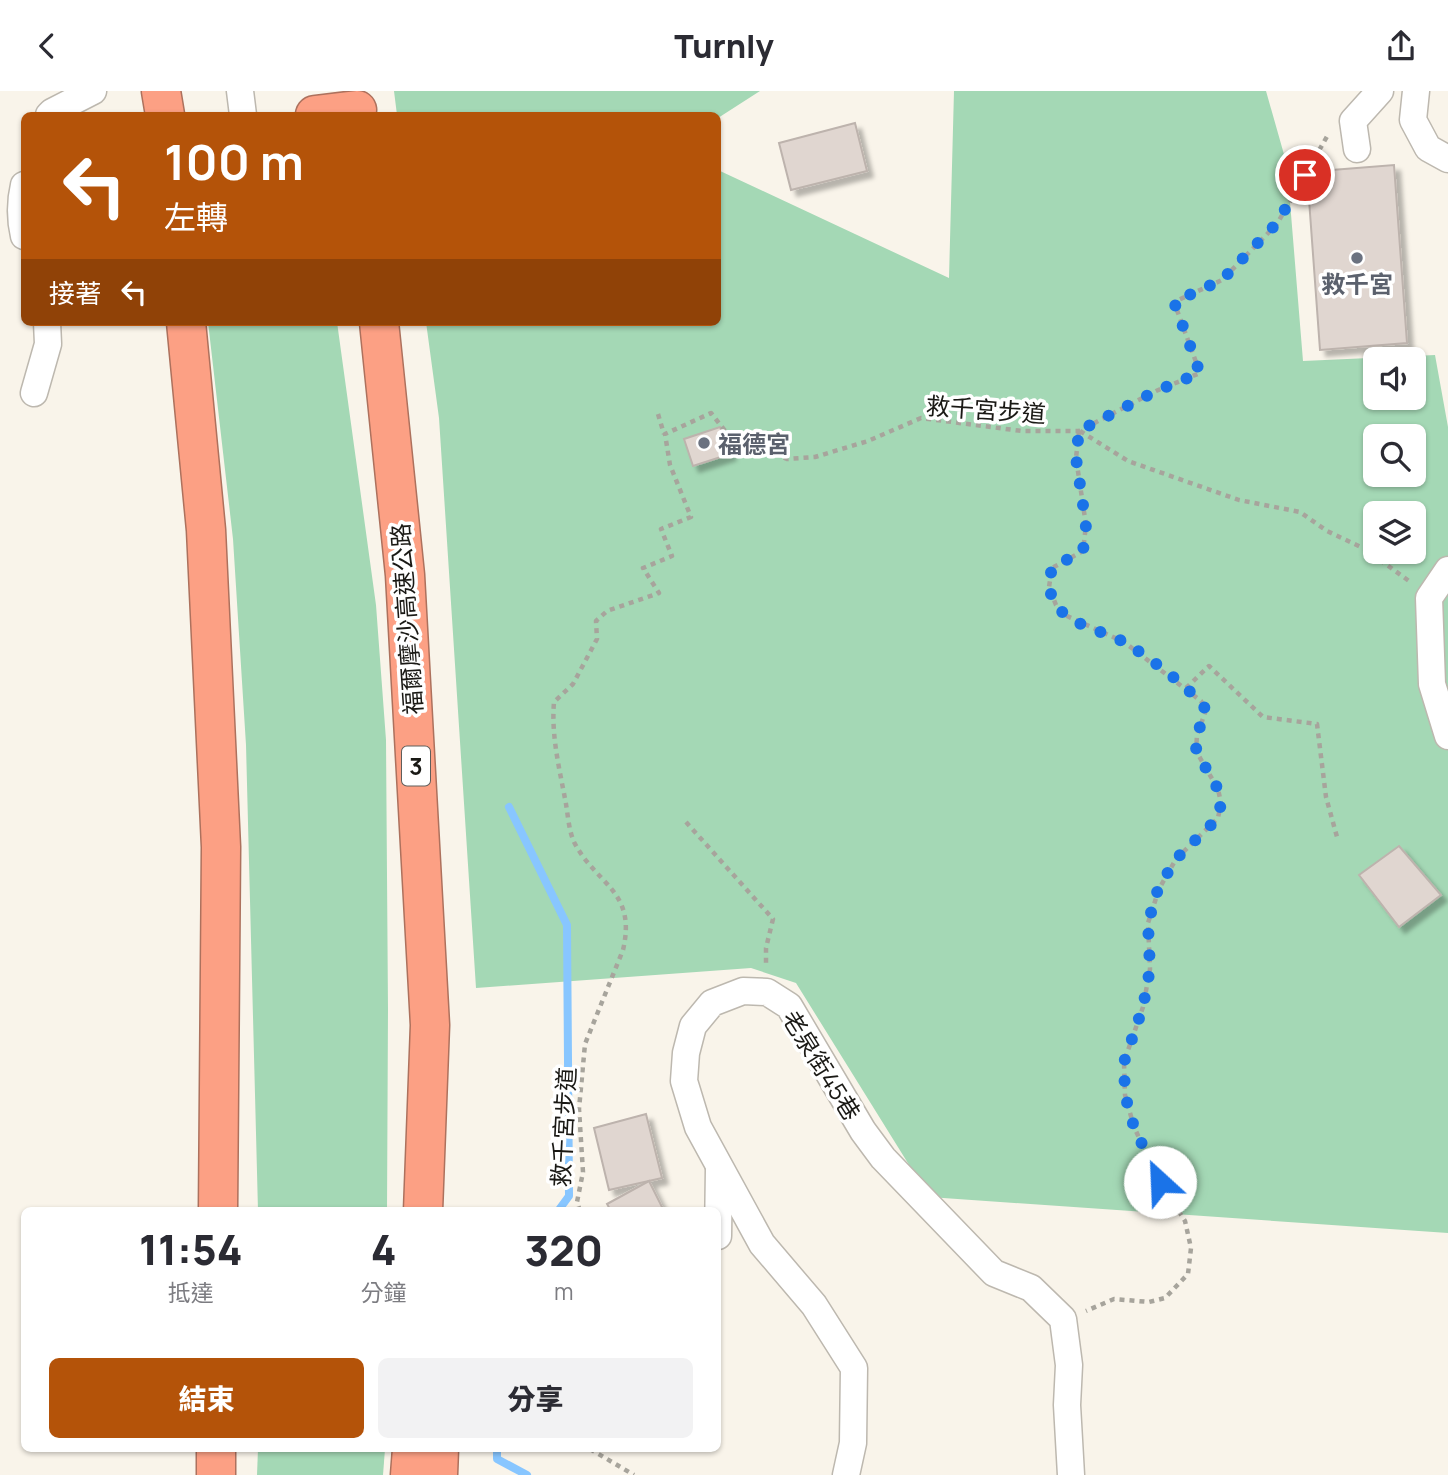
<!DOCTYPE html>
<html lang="zh-TW">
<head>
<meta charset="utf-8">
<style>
  :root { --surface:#fff; --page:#f2f2f3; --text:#2b2b33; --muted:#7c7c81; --accent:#b45309 }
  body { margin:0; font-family:Manrope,"Noto Sans TC",sans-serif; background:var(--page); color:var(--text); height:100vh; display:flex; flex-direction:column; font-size:26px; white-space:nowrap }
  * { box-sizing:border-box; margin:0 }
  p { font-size:23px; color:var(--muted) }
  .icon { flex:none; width:38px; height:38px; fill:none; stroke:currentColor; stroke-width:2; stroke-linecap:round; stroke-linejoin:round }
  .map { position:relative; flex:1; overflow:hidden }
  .drawer { position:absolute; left:21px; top:1116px; width:700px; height:245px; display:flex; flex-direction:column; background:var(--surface); border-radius:10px; box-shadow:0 2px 5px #0004 }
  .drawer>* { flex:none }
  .banner { position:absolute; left:21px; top:21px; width:700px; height:214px; border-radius:10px; box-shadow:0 2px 5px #0004; background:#b45309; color:#fff; overflow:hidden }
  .controls { position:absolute; left:1363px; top:256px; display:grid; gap:14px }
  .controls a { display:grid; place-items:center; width:63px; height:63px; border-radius:10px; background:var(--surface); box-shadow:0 2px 5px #0004; font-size:35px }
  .pin { position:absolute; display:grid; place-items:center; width:60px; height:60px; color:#fff; margin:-30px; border:4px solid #fff; border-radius:50%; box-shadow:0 2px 7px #0007 }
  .me { position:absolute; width:77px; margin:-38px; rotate:335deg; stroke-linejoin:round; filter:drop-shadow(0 0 5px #0008) }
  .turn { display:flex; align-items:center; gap:24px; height:147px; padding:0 28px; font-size:32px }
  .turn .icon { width:91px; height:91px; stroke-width:2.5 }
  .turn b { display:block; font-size:49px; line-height:60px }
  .then { display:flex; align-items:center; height:66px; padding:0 28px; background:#0003; gap:14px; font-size:26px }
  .eta { display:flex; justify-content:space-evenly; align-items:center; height:119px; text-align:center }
  .eta b { font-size:42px; font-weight:800; line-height:49px }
  .primary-button { display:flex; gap:14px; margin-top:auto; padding:14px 28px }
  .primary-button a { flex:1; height:80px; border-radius:10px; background:var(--accent); color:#fff; font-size:28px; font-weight:800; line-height:80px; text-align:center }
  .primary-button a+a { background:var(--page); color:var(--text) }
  header { display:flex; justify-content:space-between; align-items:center; height:91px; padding:0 28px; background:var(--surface); font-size:32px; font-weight:800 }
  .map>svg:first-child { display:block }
</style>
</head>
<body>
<header><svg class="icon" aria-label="back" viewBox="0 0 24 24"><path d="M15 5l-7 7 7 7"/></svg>Turnly<svg class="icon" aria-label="share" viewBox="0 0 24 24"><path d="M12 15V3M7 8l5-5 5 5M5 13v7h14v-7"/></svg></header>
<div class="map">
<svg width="1448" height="1384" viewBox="0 0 1448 1384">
  <defs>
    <filter id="shadow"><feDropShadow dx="6" dy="6" stdDeviation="2" flood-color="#0004"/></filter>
  </defs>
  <rect width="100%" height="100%" fill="#f9f4ea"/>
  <g fill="#a4d8b5" fill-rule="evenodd">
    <polygon points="394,0 760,0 718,27 718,24 397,24"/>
    <path d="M954,0H1266L1287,74L1303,270L1435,264L1448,336V1142L929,1106L796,892L751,877L476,897L439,327L426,231H718V79L949,187ZM1376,268H1414V306H1376ZM1376,345H1414V383H1376ZM1376,422H1414V460H1376Z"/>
    <polygon points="208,231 337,231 376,514 386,649 388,918 387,1120 258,1120 246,654 233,448"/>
    <polygon points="258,1358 385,1358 383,1384 257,1384"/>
  </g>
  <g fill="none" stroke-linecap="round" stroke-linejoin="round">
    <g stroke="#88c6ff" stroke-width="8">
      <polyline points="509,716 567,834 569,1105 558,1120"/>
      <polyline points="497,1358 497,1368 527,1384"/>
    </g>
  </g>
  <g fill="#e0d6d0" stroke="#bdb3ad" stroke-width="2" filter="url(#shadow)">
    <polygon points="855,32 867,80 791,99 779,52"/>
    <polygon points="1394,74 1407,252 1320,259 1307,81"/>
    <polygon points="720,336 730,363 693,375 684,348"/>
    <polygon points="1399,755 1441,804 1399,836 1359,784"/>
    <polygon points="646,1023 662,1087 609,1099 594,1037"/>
    <polygon points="649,1090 664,1120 611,1120 607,1113"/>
  </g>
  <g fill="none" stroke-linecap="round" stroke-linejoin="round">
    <defs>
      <g id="minor">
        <polyline points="240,0 243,24"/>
        <polyline points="1416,0 1413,29 1428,57 1448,68"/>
        <polyline points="49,24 52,21 93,0"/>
        <polyline points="1357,58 1353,30 1380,0"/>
        <path d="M24,94C20,111 20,128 24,145"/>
        <polyline points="34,302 48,253 47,231"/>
        <polyline points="1448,479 1429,507 1432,593 1448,645"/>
        <polyline points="718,1145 719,1077"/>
        <polyline points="846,1384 853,1352 854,1277 814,1214 762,1153 698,1036 684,990 686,962 693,935 712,912 743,900 767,901 789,915 863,1040 883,1067 994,1182 1031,1197 1063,1228 1069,1274 1067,1314 1071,1384"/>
      </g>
      <g id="highway">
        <polyline points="161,0 165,24"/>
        <polyline points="315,24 357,19"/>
        <polyline points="186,231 206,439 221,756 218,1120"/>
        <polyline points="379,231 405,484 430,934 423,1120"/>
        <polyline points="216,1384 216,1358"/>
        <polyline points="410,1384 412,1358"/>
        <polyline points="438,1384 439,1358"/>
      </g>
    </defs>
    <use href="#minor" stroke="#bdb8af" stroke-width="29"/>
    <use href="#highway" stroke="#ad715d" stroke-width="41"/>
    <g stroke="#a7a49c" stroke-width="4.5" stroke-dasharray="5 5" stroke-linecap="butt">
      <polyline points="658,323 664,343"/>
      <polyline points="1079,340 1076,367 1086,434 1083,460 1052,477 1049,496 1056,514 1067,525 1124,551 1201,610 1206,619 1197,644 1196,660 1218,698 1221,712 1218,727 1176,768 1159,798 1148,832 1150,878 1143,916 1124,971 1125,1004 1134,1036 1160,1091 1185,1130 1191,1157 1188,1183 1165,1207 1149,1211 1114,1208 1086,1220"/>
      <polyline points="1080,340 1128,370 1239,409 1300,421 1327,440 1365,458 1409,490"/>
      <polyline points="1186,597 1209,575 1263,626 1317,633 1326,706 1337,746"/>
      <polyline points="686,731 773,828 766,857 766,875"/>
      <path d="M580,1120L577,1111L583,1081L579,1018L585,953L623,859C637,799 596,794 574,751C569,740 568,725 566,713C560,680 551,646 554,611L573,593L597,548L596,530L607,520L659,502L643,477L672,465L661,438L691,426L670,374L665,343L711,322L726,341L787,368L815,366L868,350L921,327L1022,340H1079L1156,300L1200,282L1174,211L1222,189L1277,133L1329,42"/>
      <polyline points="590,1358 634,1384"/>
    </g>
    <use href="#minor" stroke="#fff" stroke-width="26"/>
    <use href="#highway" stroke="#fca084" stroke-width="38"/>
  </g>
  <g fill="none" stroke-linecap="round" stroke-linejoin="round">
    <path stroke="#1a73e8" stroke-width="12" stroke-dasharray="0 21.6" d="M1160,1091L1134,1036L1125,1004L1124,971L1143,916L1150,878L1148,832L1158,798L1176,768L1218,727L1221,712L1218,698L1196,660L1197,644L1206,619C1195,600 1142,561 1122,550C1102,540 1069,533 1056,514C1048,502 1049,490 1052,477L1083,460L1086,434L1076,367L1079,340L1156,300L1200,282L1174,211L1222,189L1277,132L1305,84"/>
  </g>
  <g fill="#6b7280" stroke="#fff" stroke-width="2.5">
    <circle cx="1357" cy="167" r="7"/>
    <circle cx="704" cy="352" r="7"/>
  </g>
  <g text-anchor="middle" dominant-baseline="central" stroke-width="7" stroke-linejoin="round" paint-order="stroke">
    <rect fill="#fff" stroke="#5f5e5b" stroke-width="2" x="402" y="655.5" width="28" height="39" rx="5"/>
    <g font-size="23" font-weight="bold" fill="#1a1915">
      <text x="416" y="675">3</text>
    </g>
    <g font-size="24" font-weight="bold" fill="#5b616d" stroke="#fff">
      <text x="1357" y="192">救千宮</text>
      <text x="718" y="352" text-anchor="start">福德宮</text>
    </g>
    <g font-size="24" fill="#1a1915" stroke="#fff">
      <text transform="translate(986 318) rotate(4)">救千宮步道</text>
      <text transform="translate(406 528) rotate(-94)">福爾摩沙高速公路</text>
      <text transform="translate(822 974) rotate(58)">老泉街45巷</text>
      <text transform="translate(563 1036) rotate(-87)">救千宮步道</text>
    </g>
  </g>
</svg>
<div class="controls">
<a><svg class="icon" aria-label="sound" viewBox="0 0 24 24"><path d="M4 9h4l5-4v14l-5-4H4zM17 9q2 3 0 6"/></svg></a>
<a><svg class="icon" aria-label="search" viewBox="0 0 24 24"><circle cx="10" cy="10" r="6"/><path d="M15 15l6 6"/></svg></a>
<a><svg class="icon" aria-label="layers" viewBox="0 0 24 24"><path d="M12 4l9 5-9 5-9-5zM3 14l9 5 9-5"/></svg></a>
</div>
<div class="pin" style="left:1305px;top:84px;background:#d93025"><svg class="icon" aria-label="arrive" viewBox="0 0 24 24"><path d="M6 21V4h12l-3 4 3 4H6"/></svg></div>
<svg class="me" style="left:1160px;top:1091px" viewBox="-20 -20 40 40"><circle r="19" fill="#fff"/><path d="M0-13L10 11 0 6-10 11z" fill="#1a73e8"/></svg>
<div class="banner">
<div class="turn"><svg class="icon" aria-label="left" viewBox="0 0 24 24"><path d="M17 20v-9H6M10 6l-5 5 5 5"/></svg><div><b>100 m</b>左轉</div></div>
<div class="then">接著<svg class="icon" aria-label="left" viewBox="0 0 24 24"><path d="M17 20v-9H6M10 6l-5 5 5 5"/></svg></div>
</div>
<section class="drawer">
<div class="eta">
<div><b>11:54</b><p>抵達</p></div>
<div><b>4</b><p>分鐘</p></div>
<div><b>320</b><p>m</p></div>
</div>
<div class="primary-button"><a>結束</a><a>分享</a></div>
</section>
</div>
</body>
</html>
